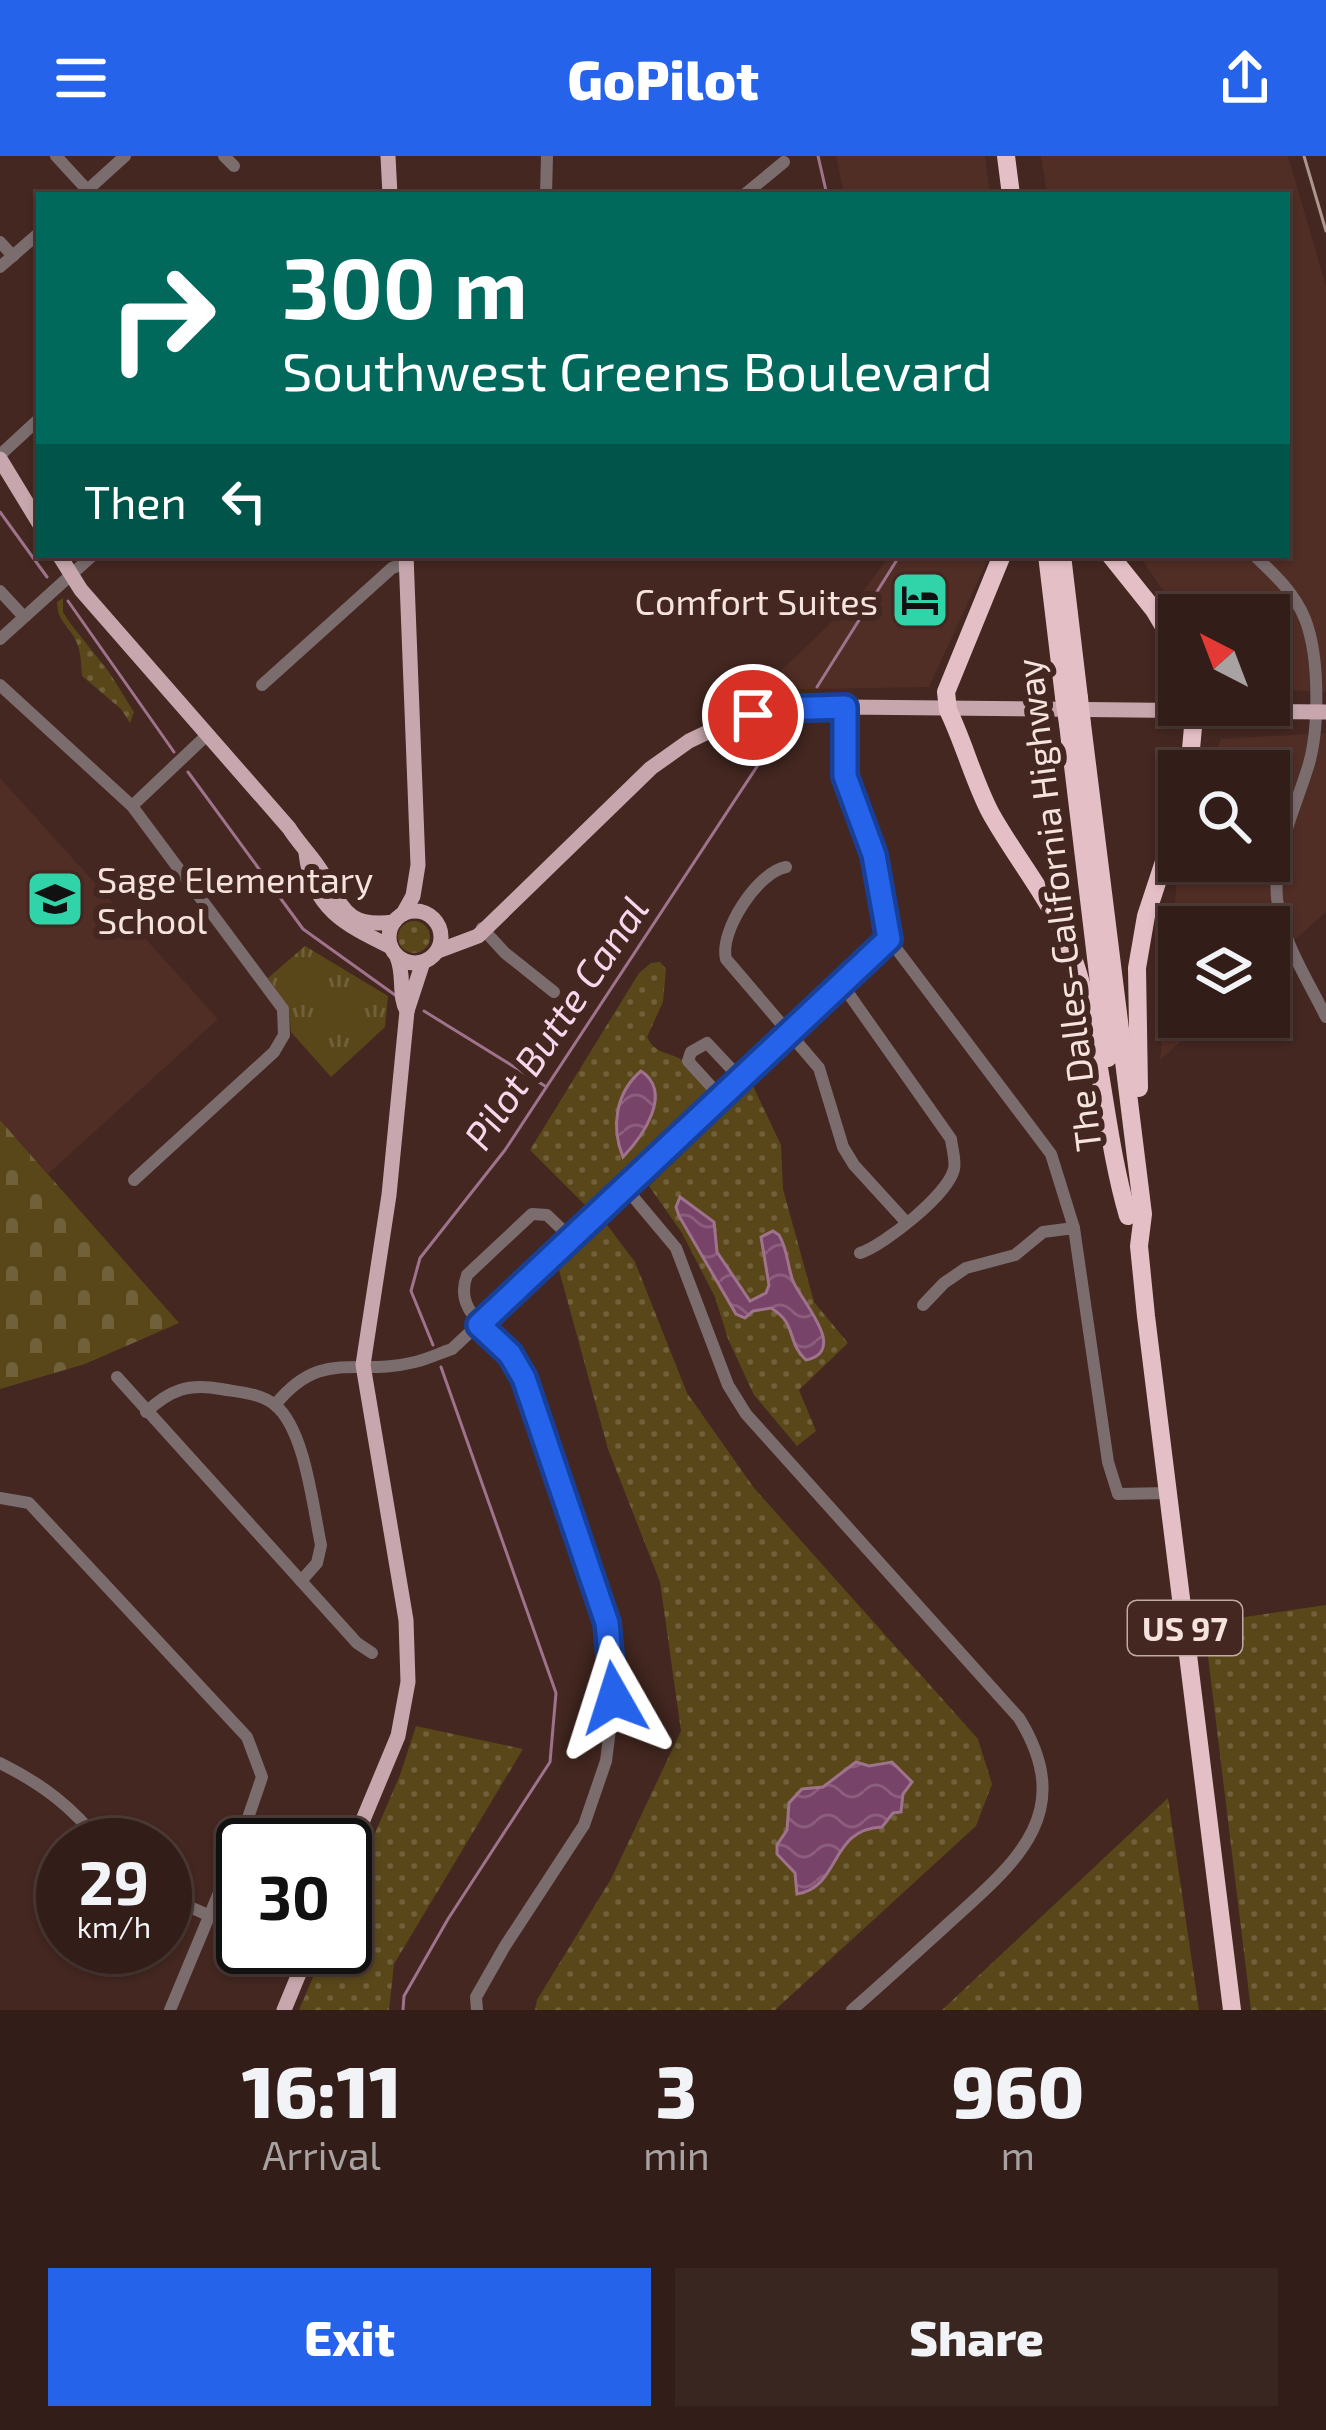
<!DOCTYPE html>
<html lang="en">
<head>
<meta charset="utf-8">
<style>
  :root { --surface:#321d18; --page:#3a2621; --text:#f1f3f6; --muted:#a8a2a2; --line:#4d3b37; --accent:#2563eb }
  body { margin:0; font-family:"Exo 2",sans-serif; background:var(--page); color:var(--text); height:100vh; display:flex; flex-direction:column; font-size:45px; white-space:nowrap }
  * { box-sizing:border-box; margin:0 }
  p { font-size:39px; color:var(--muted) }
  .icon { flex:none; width:66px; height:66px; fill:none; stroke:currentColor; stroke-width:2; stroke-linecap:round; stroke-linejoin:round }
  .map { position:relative; height:1854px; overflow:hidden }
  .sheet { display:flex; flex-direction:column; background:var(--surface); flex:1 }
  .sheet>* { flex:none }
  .top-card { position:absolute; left:36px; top:36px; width:1254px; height:366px; border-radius:0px; box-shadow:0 3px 9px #0004,0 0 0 3px var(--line); background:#00695c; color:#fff; overflow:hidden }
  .needle { width:78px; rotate:318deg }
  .fabs { position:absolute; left:1158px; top:438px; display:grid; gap:24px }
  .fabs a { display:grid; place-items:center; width:132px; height:132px; border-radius:0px; background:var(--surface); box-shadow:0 3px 9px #0004,0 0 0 3px var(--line); font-size:60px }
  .speed { position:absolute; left:36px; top:1662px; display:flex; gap:24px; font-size:60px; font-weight:700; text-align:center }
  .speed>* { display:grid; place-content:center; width:156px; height:156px; border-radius:50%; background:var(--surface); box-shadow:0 3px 9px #0004,0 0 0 3px var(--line); line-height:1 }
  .speed small { font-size:30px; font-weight:400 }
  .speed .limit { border:6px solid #111; border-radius:18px; background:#fff; color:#111 }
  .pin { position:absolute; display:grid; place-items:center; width:102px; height:102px; color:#fff; margin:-51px; border:6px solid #fff; border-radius:50%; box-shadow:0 3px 12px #0007 }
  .me { position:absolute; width:132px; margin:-66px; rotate:354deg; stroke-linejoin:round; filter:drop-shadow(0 0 9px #0008) }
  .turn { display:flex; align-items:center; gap:42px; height:252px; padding:0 48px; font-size:54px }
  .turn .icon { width:156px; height:156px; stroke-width:2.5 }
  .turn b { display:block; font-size:84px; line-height:102px }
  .then { display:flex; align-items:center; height:114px; padding:0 48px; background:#0003; gap:24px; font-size:45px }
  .eta { display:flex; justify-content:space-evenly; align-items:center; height:204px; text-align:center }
  .eta b { font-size:72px; font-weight:800; line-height:84px }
  .cta { display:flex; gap:24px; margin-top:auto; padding:24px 48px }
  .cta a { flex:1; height:138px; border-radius:0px; background:var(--accent); color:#fff; font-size:48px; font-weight:800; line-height:138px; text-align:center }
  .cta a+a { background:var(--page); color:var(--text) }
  header { display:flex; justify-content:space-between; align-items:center; height:156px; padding:0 48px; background:var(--accent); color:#fff; font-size:54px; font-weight:800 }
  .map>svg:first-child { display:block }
</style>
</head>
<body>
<header><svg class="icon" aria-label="menu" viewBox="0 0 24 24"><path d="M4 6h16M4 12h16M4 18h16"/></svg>GoPilot<svg class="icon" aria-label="share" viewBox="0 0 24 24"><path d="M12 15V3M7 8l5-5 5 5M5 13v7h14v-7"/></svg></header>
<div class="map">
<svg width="1326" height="1854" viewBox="0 0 1326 1854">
  <defs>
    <pattern id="grass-dots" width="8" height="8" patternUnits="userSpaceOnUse" patternTransform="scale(3)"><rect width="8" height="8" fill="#59471a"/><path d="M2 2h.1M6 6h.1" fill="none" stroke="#71613b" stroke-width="1.8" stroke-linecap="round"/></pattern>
    <pattern id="cemetery-stones" width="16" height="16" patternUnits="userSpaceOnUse" patternTransform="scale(3)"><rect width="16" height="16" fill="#59471a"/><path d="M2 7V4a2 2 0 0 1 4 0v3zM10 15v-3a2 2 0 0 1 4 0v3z" fill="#71613b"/></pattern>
    <pattern id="park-tufts" width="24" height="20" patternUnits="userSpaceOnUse" patternTransform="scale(3)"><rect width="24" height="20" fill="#59471a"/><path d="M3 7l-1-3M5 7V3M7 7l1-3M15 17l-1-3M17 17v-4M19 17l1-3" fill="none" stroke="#71613b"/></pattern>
    <pattern id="water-waves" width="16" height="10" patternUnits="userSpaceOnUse" patternTransform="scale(3)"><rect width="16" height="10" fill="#784368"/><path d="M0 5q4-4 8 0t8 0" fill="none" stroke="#8c5e7d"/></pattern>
  </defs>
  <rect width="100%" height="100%" fill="#432720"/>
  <g fill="#502d25">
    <polygon points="836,0 985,0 990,39 844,39"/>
    <polygon points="1041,0 1288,0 1326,130 1326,536 1269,533 1269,459 1179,459 1139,399 1287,399 1287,39 1047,39"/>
    <polygon points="890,399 990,399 929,531 761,534 861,438"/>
    <polygon points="1326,577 1326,756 1269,807 1269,771 1179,771 1179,861 1208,861 1160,904 1179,705 1269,705 1269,615 1209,615 1221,583"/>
    <polygon points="0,622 218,863 48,1018 0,964"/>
  </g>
  <g fill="url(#grass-dots)">
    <path d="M63,442V456L70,467L109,516L134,556L130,567L121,553L82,520C81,506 81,493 74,481C65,466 58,465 57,446Z"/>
    <circle cx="414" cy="781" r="16"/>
    <path d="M660,806L666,813L663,846L647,881C656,899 668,895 682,904C693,912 703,927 711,937L589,1053L530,994L639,817L651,807Z"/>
    <polygon points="753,930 781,989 783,1033 814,1146 848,1187 799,1234 816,1275 797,1290 754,1239 728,1183 715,1141 682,1077 649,1030"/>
    <polygon points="607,1069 635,1106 687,1237 754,1332 978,1583 992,1628 976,1670 775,1854 535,1854 537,1844 611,1723 681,1575 660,1426 608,1293 559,1114"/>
    <polygon points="1326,1449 1326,1854 1251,1854 1204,1467"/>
    <polygon points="416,1570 523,1593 394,1808 389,1854 299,1854 326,1791 345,1791 345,1747 400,1619"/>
    <polygon points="1168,1642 1199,1854 942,1854"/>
  </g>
  <polygon fill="url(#cemetery-stones)" points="0,964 179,1167 85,1208 0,1233"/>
  <polygon fill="url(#park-tufts)" points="305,790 388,840 385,871 331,921 291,876 289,852 268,822"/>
  <g fill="url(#water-waves)" stroke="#9e738b" stroke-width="3">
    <path d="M641,915C674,937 642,981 623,1001C611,972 615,937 641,915Z"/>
    <path d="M680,1041L714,1066L717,1096L750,1145L766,1137L769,1129L761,1081L773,1075L779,1079C788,1094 787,1109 793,1125C801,1145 849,1195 806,1204C786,1186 798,1168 771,1152L753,1155L745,1162L736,1158L679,1060L676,1051Z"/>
    <path d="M856,1606L869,1610L892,1606L912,1626L903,1638L901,1656L893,1657L882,1671C829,1673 841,1731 797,1738L795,1717L777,1698V1689L787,1674L789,1647L802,1633L823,1631Z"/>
  </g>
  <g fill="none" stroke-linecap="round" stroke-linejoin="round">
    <g stroke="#9e738b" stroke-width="3">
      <polyline points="818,0 827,39"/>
      <polyline points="0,356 47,421"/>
      <polyline points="68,445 174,596"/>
      <polyline points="817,531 900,399"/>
      <polyline points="188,616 303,773 395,839"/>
      <polyline points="424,855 545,930"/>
      <polyline points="433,1189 411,1135 420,1102 505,994 779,577"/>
      <polyline points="403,1854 404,1840 448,1763 550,1606 556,1537 441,1211"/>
    </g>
    <g stroke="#7b6c6e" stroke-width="12">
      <polyline points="56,0 91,38"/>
      <polyline points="224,0 234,10"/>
      <polyline points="82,39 125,0"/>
      <polyline points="546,39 547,0"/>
      <polyline points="744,39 784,6"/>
      <polyline points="0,86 13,100"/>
      <polyline points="0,111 39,77"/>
      <polyline points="0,299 39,263"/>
      <path d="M1254,399C1274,418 1294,436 1305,463C1320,501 1320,579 1306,617C1293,658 1273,698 1277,742C1281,784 1308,824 1326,861"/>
      <polyline points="0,435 24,461"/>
      <polyline points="0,483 93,399"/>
      <polyline points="0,529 132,650 283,853 284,879 274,896 134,1024"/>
      <polyline points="262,529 392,412 406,407"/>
      <polyline points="845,551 845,620 875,699 889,783 1051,998 1074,1072"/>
      <polyline points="132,650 207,579"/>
      <path d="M786,711C758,716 719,775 726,803L819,912L843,991L854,1009L906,1066"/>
      <polyline points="482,772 505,797 554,836"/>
      <path d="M841,827L951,983C952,992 956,1005 954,1013C948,1039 884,1089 860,1097"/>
      <polyline points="719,939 688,905 691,896 707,887 739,921"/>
      <path d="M624,1030L676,1092L728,1229L746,1258L1019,1562C1077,1656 1018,1705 950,1766C918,1795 885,1825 852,1854"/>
      <polyline points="923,1149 944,1127 966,1112 1015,1099 1043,1076 1074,1072 1108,1306 1118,1338 1168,1337"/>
      <polyline points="117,1221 357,1487 372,1497"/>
      <path d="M275,1249C322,1191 356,1221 415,1206C428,1203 440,1197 452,1193L889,783"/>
      <path d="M146,1256C170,1234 188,1227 221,1233C238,1236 261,1237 275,1249C305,1273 313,1352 321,1389L317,1407L301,1425"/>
      <polyline points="0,1342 29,1347 247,1581 262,1621 238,1691 170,1854"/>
      <path d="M0,1607C42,1628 73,1651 102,1689"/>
      <polyline points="165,1740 208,1759"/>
      <path d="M477,1854L476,1841L505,1790L584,1669L606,1605L614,1542L607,1467L524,1223C519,1215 515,1205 510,1197C490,1172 453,1156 467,1119L532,1058L547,1059L570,1081"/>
    </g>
    <g stroke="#c7a7ad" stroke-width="15">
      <polyline points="388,0 390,39"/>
      <polyline points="0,303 39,367"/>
      <path d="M59,399L81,434L289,672C299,688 314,702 323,718C344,754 347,772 394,766"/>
      <path d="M306,697C312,753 346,769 391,791"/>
      <circle cx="415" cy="781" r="26"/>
      <polyline points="403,758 413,740 418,709 406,399"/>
      <polyline points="438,795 478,780 651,612 689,585 731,565 778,553 845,551 1326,556"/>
      <path d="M397,801C405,819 398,840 407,855"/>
      <polyline points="345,1707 398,1580 408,1526 406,1464 363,1209 389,1039 407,855 423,806"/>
      <polyline points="284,1854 310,1791"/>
    </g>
    <g stroke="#e5bfc6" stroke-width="18">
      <polyline points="1006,0 1011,39"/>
      <path d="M1002,399L946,536L948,554C964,587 973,623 990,656C1017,705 1054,746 1072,799C1102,883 1103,975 1128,1060"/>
      <polyline points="1047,399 1064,541"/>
      <polyline points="1062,399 1079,542"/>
      <polyline points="1110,399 1154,454 1179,496"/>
      <polyline points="1068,568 1108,902"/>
      <polyline points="1082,568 1143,1058 1139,1090 1146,1160 1232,1854"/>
      <polyline points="1189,615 1195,549"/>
      <polyline points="1139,932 1137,812 1146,760 1179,660"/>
    </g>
    <polyline stroke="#ad9690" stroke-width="3" points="1304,0 1326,75"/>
    <g stroke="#e5bfc6" stroke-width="18">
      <polyline points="1064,541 1068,568"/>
      <polyline points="1079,542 1082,568"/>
    </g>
  </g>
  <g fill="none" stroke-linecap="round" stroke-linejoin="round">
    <defs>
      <polyline id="route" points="614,1542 607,1467 524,1222 510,1198 479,1169 889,783 874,699 845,620 845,551 778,553 753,559"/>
    </defs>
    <use href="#route" stroke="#184099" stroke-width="30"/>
    <use href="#route" stroke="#2563eb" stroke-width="21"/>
  </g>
  <defs>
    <symbol id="hotel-square" viewBox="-11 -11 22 22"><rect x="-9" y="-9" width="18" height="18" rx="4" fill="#31d4a9" stroke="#432720"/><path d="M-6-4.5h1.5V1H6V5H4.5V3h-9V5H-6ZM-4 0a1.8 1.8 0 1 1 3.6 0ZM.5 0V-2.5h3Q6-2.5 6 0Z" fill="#111"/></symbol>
    <symbol id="school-square" viewBox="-11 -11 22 22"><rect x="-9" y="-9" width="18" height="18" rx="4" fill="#31d4a9" stroke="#432720"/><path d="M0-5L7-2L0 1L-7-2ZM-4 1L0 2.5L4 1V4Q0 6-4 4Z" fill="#111"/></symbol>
  </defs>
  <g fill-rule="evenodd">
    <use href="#hotel-square" x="887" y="411" width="66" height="66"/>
    <use href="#school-square" x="22" y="710" width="66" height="66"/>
  </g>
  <g text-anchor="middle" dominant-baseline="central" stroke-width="12" stroke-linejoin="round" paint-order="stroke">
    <rect fill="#432720" stroke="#c0aba5" stroke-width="3" x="1128" y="1445" width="114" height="54" rx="9"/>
    <g font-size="33" font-weight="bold" fill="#f6e3de">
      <text x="1185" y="1472">US 97</text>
    </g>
    <g font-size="36" fill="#f6e3de" stroke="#432720" text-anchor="end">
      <text x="878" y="444">Comfort Suites</text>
      <text x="97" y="722" text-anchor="start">Sage Elementary<tspan x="97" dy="41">School</tspan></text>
    </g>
    <g font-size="36" fill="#f6e3de" stroke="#432720">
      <text transform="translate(1057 749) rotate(-97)">The Dalles-California Highway</text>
    </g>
    <g font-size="39" font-style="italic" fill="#f8d6ec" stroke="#432720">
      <text transform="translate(555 866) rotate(-56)">Pilot Butte Canal</text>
    </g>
  </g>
</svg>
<div class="fabs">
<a><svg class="needle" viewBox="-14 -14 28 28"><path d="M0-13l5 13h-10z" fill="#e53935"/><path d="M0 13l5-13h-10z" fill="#a8a2a2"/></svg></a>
<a><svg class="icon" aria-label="search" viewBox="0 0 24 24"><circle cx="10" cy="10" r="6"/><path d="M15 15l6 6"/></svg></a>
<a><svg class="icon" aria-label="layers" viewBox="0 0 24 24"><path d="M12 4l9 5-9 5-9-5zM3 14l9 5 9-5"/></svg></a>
</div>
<div class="speed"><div>29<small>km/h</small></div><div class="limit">30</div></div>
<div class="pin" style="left:753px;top:559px;background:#d93025"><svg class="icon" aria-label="arrive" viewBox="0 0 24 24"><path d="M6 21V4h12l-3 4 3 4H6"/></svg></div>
<svg class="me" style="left:614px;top:1542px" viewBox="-20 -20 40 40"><path d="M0-17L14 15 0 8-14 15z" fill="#2563eb" stroke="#fff" stroke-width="4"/></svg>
<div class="top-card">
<div class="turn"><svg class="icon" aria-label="right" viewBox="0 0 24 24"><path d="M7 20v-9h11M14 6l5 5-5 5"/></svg><div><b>300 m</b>Southwest Greens Boulevard</div></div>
<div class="then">Then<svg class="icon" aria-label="left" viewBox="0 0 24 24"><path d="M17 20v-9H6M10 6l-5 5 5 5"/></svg></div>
</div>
</div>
<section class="sheet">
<div class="eta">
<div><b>16:11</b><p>Arrival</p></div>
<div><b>3</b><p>min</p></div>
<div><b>960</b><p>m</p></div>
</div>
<div class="cta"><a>Exit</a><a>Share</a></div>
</section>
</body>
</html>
